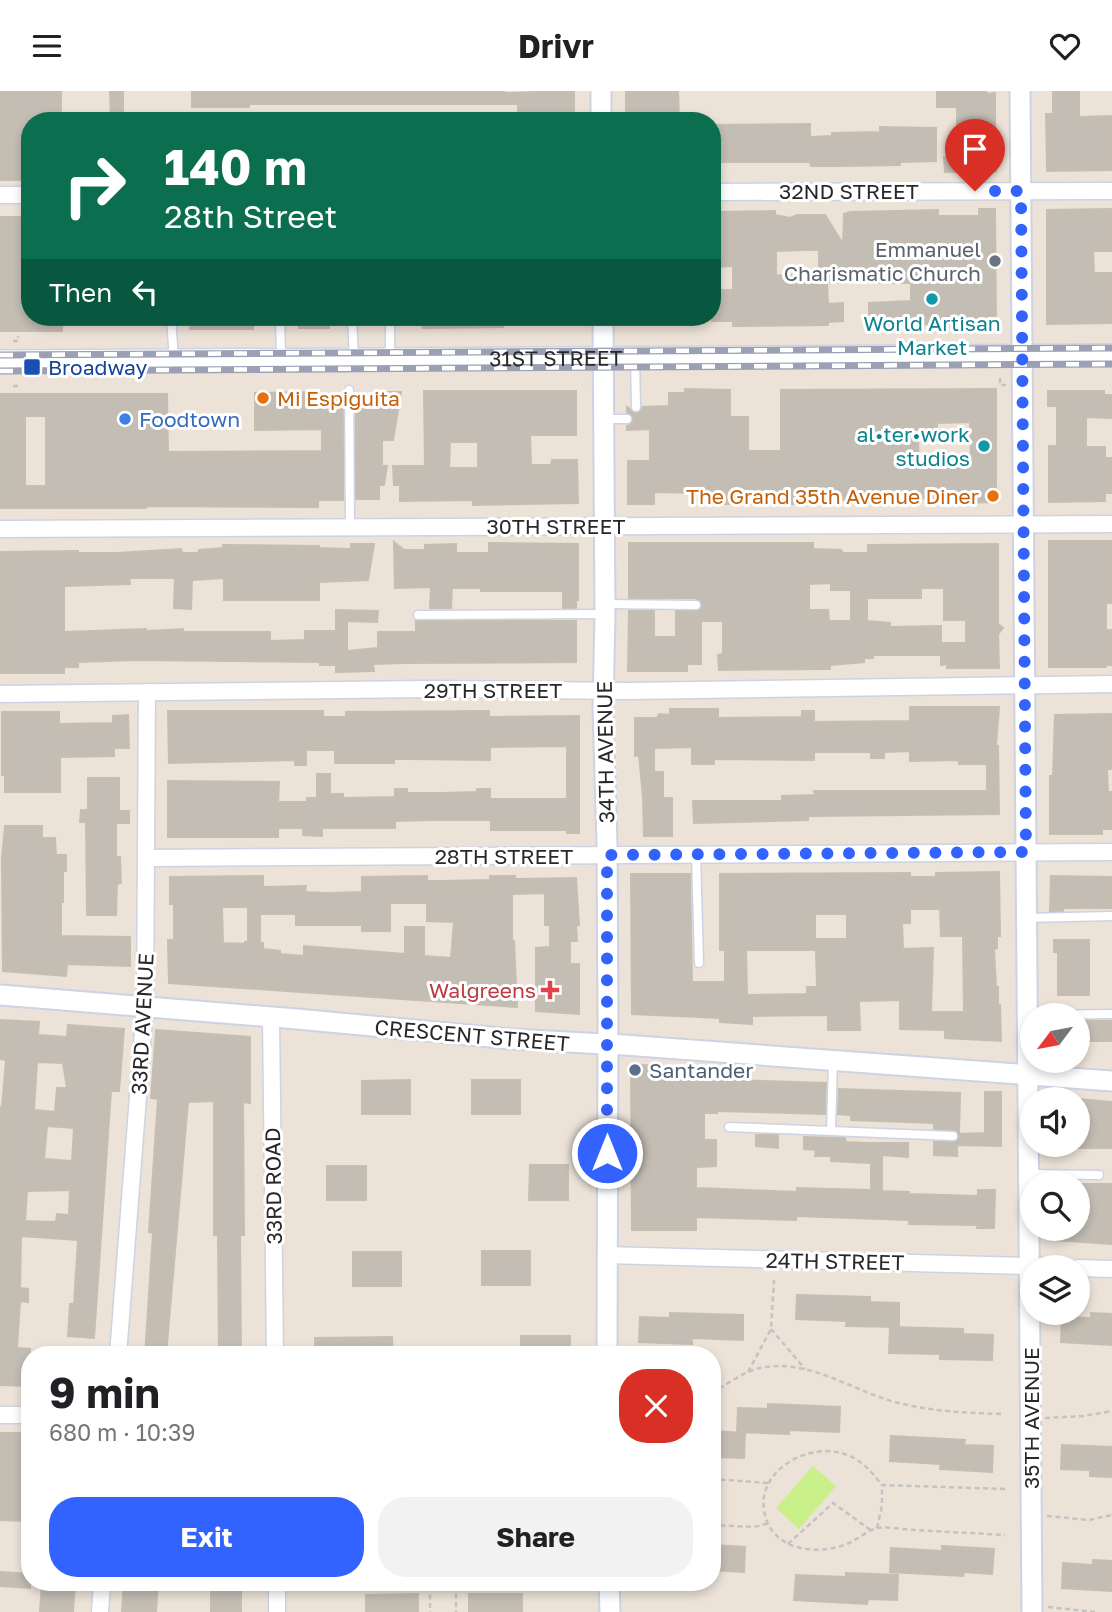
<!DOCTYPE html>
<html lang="en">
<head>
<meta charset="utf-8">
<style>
  :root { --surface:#fff; --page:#f2f2f2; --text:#202124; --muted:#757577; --accent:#3263ff }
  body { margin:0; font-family:"Golos Text",sans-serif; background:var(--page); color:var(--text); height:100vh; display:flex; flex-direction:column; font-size:26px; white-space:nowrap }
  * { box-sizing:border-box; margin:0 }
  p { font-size:23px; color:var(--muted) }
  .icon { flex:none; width:38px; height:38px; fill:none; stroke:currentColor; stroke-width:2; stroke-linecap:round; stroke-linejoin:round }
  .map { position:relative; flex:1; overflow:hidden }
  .side { position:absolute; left:21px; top:1255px; width:700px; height:245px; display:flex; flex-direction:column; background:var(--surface); border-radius:28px; box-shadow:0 4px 10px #0003 }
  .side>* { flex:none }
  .hud { position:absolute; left:21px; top:21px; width:700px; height:214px; border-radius:28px; box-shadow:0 4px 10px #0003; background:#0b6e4f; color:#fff; overflow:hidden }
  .needle { width:46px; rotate:238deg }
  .fabs { position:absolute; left:1020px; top:912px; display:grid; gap:14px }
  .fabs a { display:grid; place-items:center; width:70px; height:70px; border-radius:50%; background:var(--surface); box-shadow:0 4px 10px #0003; font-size:35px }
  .pin { position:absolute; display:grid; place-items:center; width:60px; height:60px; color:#fff; margin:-72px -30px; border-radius:50% 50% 50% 0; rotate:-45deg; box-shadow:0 0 7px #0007 }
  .pin .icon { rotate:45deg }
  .me { position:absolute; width:77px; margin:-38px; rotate:0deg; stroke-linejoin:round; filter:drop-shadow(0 0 5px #0008) }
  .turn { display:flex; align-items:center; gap:24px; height:147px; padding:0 28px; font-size:32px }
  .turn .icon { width:91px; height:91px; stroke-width:2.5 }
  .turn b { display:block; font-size:49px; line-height:60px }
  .then { display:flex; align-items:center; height:66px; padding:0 28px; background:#0003; gap:14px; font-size:26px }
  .round { display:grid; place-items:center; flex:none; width:74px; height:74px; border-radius:28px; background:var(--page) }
  .summary { display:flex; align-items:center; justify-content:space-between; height:119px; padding:0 28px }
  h1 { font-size:42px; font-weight:700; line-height:52px }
  .cta { display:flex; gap:14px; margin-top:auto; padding:14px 28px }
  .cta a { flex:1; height:80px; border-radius:28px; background:var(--accent); color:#fff; font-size:28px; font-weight:700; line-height:80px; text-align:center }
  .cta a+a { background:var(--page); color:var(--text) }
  header { display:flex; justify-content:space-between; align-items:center; height:91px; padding:0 28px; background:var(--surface); font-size:32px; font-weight:700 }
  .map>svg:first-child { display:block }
</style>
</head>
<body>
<header><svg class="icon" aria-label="menu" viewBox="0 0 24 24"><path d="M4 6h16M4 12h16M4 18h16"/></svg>Drivr<svg class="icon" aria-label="heart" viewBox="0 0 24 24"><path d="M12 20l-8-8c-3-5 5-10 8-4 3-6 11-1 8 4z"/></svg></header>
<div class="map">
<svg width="1112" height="1521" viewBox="0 0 1112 1521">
  <rect width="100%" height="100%" fill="#ece2d8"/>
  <polygon fill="#caf08a" points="813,1375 836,1395 799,1438 776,1417"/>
  <g fill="#c3bdb4" stroke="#c7beb2" stroke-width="2" fill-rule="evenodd">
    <polygon points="0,0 61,0 61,30 30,30 30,89 0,89"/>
    <polygon points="110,0 123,0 123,30 111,30"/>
    <polygon points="192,0 504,0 504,2 574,0 574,29 552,29 552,25 518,25 518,13 249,13 249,16 192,16"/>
    <polygon points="626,0 678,0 679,30 626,30"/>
    <polygon points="937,0 986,0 987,3 995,2 995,51 990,65 996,65 996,80 945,81 944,66 957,66 957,16 937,16"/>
    <polygon points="1053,0 1079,0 1079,26 1112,25 1112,79 1047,80 1046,23 1053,23"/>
    <polygon points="810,33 810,46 832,45 832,42 880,41 880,36 936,37 936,70 900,71 900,74 842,75 811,75 810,71 712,71 712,34"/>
    <path d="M979,118H995L996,233L869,234V212L911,210V192H869V183L841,184V192L827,191L828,213L843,212V230L828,231V234L748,235H733V230H712V199H733V175L712,176V121L775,120V124L790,127L797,124H825L843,153L844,123L850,121L938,119V125H979ZM803,159H819V185L776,184V160Z"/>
    <polygon points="1112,118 1112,160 1093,160 1094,182 1112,182 1112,232 1047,233 1047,119"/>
    <polygon points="0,126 30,126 30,226 62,226 62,240 0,240"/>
    <rect x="190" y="226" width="63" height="12"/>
    <rect x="299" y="226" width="30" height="11"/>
    <polygon points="422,226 502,226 503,236 423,237"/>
    <path d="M685,298L730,299V326H748V360H781V299L996,298V411L956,412V407L829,409V401H796V413H701V402L654,401V413H628V370H650V338L627,339V335L632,332L633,327L627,321V316L635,322L640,321L643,316L669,315V302H685ZM970,331L971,369H956V373H940V376H919L918,348H937V332Z"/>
    <path d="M424,300H576V344H530L531,374H551L552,369H577L578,412L473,414V409L400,410V394H394L393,375H425ZM450,351H478V377H449Z"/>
    <polygon points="1048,300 1104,300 1104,304 1112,304 1112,327 1086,326 1086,356 1105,356 1105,367 1112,367 1112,402 1105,402 1105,410 1049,411 1049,355 1057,355 1057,315 1048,315"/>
    <path d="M318,301V308H343V409H318V416L146,415V417H1L0,303H167L168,361L322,360V338L255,339V302ZM25,325H46V395H25Z"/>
    <polygon points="384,301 401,301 393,349 382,349 382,375 387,375 384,394 379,394 379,408 356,408 356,308 384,307"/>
    <polygon points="1049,450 1112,450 1112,512 1106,512 1106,539 1112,539 1112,574 1106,574 1106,576 1049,576"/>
    <polygon points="394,451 404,459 425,459 425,454 456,453 456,462 489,462 489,452 578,453 578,509 576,509 576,517 563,517 563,500 481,500 481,497 452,497 451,517 430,517 431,496 395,497"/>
    <path d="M629,452H813V458L841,459L843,462H868V454L998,453V533L1003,537L998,543L999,577H947V573L941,574V564H873V567H864V571L830,574V578L719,579L718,564L723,563V530H701V573H687V580H628L629,520H654V546H676V520H699L702,513L696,507H629ZM831,492V499H851V530H829L828,519H809V493ZM921,497H944V529H966V552H941V535L890,536V532L867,530V507H921Z"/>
    <polygon points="351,453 374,453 368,489 319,491 319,509 224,509 224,487 192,489 191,518 174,517 175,487 129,487 130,493 64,495 64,541 146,538 146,540 183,538 183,541 270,541 270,550 305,549 305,540 336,540 336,519 378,520 377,531 347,530 347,560 378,557 378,541 416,541 416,530 576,530 576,571 404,572 373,573 374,580 336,581 336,574 320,574 320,571 136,569 78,571 78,576 64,576 64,582 0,582 0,461 78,460 78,462 118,462 181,458 182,462 198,462 199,459 223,457 223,454 319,455 319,457 351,458"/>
    <polygon points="910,616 999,616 996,655 998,655 999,723 808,725 808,729 694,732 693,710 782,710 782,705 815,704 814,700 987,700 987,673 959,673 959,669 910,670 910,660 884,661 884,667 871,667 871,661 814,661 814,669 714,668 714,673 692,673 692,656 654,657 654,681 663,681 663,707 672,707 672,745 644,745 643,706 639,664 635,665 635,627 657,627 659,623 670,624 670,618 718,618 718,627 802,626 802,620 814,620 814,631 910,630"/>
    <polygon points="168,620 323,620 323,626 346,626 346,621 489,620 489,626 579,625 579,742 567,742 567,739 491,739 491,729 430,729 395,730 395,737 322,737 322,745 303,744 303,737 278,737 278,746 168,746 168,690 279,691 278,711 307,711 307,707 317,707 317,683 330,683 330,703 343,703 343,707 395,706 395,698 407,698 407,702 442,702 477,701 477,698 490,698 490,708 567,708 567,655 490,656 490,669 410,668 394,668 394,672 335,672 335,659 306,659 306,674 295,674 295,669 169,672"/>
    <polygon points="2,621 59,621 59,633 113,632 113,625 128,624 129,657 114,657 114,665 60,666 60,701 5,701 5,684 2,684"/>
    <polygon points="1112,623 1112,678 1107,678 1108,701 1112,701 1112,738 1102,738 1102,743 1050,743 1050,685 1053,685 1055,624"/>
    <polygon points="88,687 119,687 119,720 129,720 129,732 116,732 116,766 120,766 121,792 117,793 116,824 87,824 86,731 80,731 81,719 88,719"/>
    <polygon points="5,735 42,735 42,747 55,747 56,764 66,764 66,780 63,780 63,811 61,811 61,845 130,846 130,875 67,873 66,885 3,880 2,768"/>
    <path d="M999,781L1000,845H997V857L994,858L996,896H998V914H1000L1001,950L945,947V939L900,938V909L859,910L860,939H828V924L752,925V933L720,931V927L632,923L631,783H690L692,891H725V859H720V783L910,782V786H936V782ZM910,818H940L941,845H963L964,921H931L933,857L903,858L902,832H910ZM815,823H847V848H815ZM746,859H816L817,896H807V903L747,904Z"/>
    <path d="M263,785V796L306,795L305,801L327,802L362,801V786L427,785V790H440L490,789V785H515V788L576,787L579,834H576L577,850H570V873H579V923L536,920V857L550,856V834H545V802L512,803V850H514L517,916L169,892L168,849H174V813H170V786ZM390,812H427V830L454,831L451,867L424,865V836H405V863L304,855V865L280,863V860L263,858V852H260V823H296V834H362V840H390ZM222,816H248V851H245V853L223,852Z"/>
    <polygon points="1051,785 1112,786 1112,817 1063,817 1063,820 1050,820"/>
    <polygon points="1054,849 1089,849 1089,904 1058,904 1058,861 1054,861"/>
    <path d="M0,929L39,931L38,944L67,946L68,934L124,938L119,1000H111L94,1247L68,1245L70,1213H74L78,1149L21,1145L20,1197L28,1198V1211L20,1210L17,1257L30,1258V1295L0,1294V1016H2L6,969L0,968ZM37,971L63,972L67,997H57L55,1021L34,1019ZM47,1035L74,1037L72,1070L44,1068ZM70,1099L69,1124L57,1123L56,1131L25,1130L27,1100Z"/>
    <rect x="1078" y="930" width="34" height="20"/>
    <polygon points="156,939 250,946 250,1012 243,1011 244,1144 240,1144 241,1264 219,1264 218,1144 214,1144 214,1010 188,1011 166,1264 145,1264 153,1142 149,1141 158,1008 151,1007"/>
    <polygon points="631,973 703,979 703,988 826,992 825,1023 717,1020 717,1022 704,1022 704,1049 716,1049 716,1075 696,1076 696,1097 797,1101 797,1097 871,1099 871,1072 831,1070 831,1065 815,1065 816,1059 804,1058 804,1046 845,1047 846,1051 865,1052 908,1052 908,1066 882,1064 882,1100 909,1101 909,1103 978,1105 978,1099 995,1099 994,1137 977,1137 978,1134 909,1133 909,1129 796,1125 796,1129 696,1126 696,1139 632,1139"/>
    <polygon points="410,989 410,1023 362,1023 362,990"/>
    <rect x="472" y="989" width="48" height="34"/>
    <polygon points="839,998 960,1002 959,1043 985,1042 985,1001 1001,1001 1001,1055 957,1054 957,1065 934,1064 934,1051 955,1051 959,1046 957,1040 934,1038 934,1032 851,1029 851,1024 838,1023"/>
    <polygon points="1078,1008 1112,1011 1112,1057 1078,1057"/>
    <polygon points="756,1044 778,1044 778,1057 756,1055"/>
    <polygon points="530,1074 568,1074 568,1109 529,1109"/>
    <rect x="327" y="1075" width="39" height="34"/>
    <polygon points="1078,1093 1112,1093 1112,1153 1054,1149 1054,1138 1078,1138"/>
    <rect x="482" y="1160" width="48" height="34"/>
    <rect x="353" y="1161" width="48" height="34"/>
    <polygon points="797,1204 870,1206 870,1211 899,1212 899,1236 846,1235 847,1230 796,1228"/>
    <polygon points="670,1222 743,1224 743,1249 692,1247 692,1253 639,1251 640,1226 670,1227"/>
    <polygon points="1091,1222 1112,1223 1112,1254 1061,1251 1062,1226 1091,1227"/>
    <polygon points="890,1236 963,1238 963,1243 993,1244 992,1269 940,1268 940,1263 889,1262"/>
    <rect x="521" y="1245" width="49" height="19"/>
    <polygon points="392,1246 393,1264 315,1264 315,1247"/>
    <polygon points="768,1313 840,1316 839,1341 789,1339 789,1343 737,1341 738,1317 768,1318"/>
    <polygon points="712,1340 745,1342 744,1367 712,1366"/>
    <polygon points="0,1342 30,1342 30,1392 27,1401 25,1430 0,1429"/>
    <polygon points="891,1345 965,1349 964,1354 993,1355 992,1381 940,1378 941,1373 890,1370"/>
    <polygon points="1062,1354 1112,1356 1112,1386 1090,1385 1090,1379 1061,1378"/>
    <polygon points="712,1454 745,1456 744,1481 712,1479"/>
    <polygon points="942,1455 994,1458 992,1483 964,1481 963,1485 890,1481 891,1457 942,1460"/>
    <polygon points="1093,1469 1112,1470 1112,1500 1062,1497 1063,1472 1093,1474"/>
    <polygon points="0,1481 30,1483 30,1497 0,1495"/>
    <polygon points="846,1482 898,1484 897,1509 868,1508 867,1513 794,1509 796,1484 846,1486"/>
    <polygon points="42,1491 75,1491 73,1521 40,1521"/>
    <polygon points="124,1491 158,1491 156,1521 122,1521"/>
    <rect x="211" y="1491" width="30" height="30"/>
    <polygon points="418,1503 418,1521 366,1521 366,1504"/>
    <rect x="469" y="1503" width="53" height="18"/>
  </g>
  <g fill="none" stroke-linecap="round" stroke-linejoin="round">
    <defs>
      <g id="service">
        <polyline points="171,226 174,269"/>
        <polyline points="280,226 281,266"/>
        <polyline points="352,226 354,268"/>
        <polyline points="390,226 390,268"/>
        <polyline points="635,266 636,316"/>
        <polyline points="349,299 350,436"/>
        <polyline points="606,328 627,328"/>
        <polyline points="605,513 696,514"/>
        <polyline points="418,524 605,523"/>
        <polyline points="696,763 699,872"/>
        <polyline points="1026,827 1112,825"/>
        <polyline points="1036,924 1112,923"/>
        <polyline points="833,969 831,1040 953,1045"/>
        <polyline points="729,1036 831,1040"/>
        <polyline points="1029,1083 1099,1084"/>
      </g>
      <g id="minor">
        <polyline points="712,101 1112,100"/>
        <polyline points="0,104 30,104"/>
        <polyline points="0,438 1112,433"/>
        <polyline points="0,603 427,598 628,600 1112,593"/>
        <polyline points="148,767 1112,761"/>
        <polyline points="271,926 275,1264"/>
        <polyline points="606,1164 1063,1176"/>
        <polyline points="1078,1177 1112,1178"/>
        <polyline points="118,1264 145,915 147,601"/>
        <polyline points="0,1324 30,1324"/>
        <polyline points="277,1491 277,1521"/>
        <polyline points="100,1521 102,1491"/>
      </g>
      <g id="tertiary">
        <polyline points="601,0 601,30"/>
        <polyline points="1020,0 1032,1521"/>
        <polyline points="603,226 605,523 603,616 607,752 608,930 607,1264"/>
        <polyline points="0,904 297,928 511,948 624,954 1112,990"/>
        <polyline points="609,1491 610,1521"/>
      </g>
      <g id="secondary">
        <path id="s1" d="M0,270L1112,264"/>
      </g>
    </defs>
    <use href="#service" stroke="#cdd3e3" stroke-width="11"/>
    <use href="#minor" stroke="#cdd3e3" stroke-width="19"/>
    <use href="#tertiary" stroke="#cdd3e3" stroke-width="23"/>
    <use href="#secondary" stroke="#cdd3e3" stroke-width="24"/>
    <g stroke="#c3c3c3" stroke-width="2.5" stroke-dasharray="5 3.5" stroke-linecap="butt">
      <polyline points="13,250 18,250 18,245"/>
      <polyline points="1000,287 1000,294 1006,294"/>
      <polyline points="13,295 18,295 18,298"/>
      <polyline points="771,1238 805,1278"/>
      <polyline points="748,1281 771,1238 774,1189"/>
      <path d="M712,1302C727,1293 743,1281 760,1277C810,1266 856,1303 903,1313C937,1321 970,1322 1004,1323"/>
      <polyline points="1045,1327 1084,1325 1112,1320"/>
      <polyline points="712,1388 768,1392"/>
      <path d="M1005,1398L882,1394C870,1379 860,1367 841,1362C804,1352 754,1383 765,1424C774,1461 820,1465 849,1452C858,1448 868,1439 877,1437C888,1435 903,1439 915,1439C945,1441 975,1442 1005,1444"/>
      <polyline points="1047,1425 1089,1429 1112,1424"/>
      <polyline points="712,1434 754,1436 769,1432"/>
      <polyline points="877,1437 882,1415 882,1394"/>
      <polyline points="788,1453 833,1412 872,1440"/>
      <polyline points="416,1491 441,1495 466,1491"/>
      <polyline points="456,1494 456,1521"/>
      <polyline points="430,1495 430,1521"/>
      <polyline points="1048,1516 1095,1521"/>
    </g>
    <use href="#service" stroke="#fff" stroke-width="8"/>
    <use href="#minor" stroke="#fff" stroke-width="16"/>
    <use href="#tertiary" stroke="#fff" stroke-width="19"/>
    <use href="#secondary" stroke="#fff" stroke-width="21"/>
    <defs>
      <g id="rail">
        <polyline points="0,264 1112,257"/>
        <polyline points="0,280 1112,273"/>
      </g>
    </defs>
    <use href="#rail" stroke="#9ba0b4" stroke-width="7"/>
    <use href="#rail" stroke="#fff" stroke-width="4.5" stroke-dasharray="13" stroke-linecap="butt"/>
  </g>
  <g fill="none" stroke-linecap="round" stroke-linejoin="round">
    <polyline stroke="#3263ff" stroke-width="12" stroke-dasharray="0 21.6" points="607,1062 607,764 1026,761 1021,100 975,100"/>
  </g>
  <circle fill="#6b7280" stroke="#fff" stroke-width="2.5" cx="995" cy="170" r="7"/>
  <g fill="#0f9aa8" stroke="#fff" stroke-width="2.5">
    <circle cx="932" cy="208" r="7"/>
    <circle cx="984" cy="355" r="7"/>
  </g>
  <rect fill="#1a4fb4" stroke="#fff" stroke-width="2.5" x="23" y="267" width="18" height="18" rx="3.5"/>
  <g fill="#e8710a" stroke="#fff" stroke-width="2.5">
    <circle cx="263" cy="307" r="7"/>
    <circle cx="993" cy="405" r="7"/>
  </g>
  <circle fill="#3f7fe0" stroke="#fff" stroke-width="2.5" cx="125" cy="328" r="7"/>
  <path fill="#e0444e" stroke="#fff" stroke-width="2.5" d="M546.5 888.5h7v7h7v7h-7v7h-7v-7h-7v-7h7z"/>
  <circle fill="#5c6f8a" stroke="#fff" stroke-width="2.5" cx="635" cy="979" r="7"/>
  <g text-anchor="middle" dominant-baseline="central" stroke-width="6" stroke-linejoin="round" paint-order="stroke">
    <g font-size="21" fill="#282828" stroke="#fff">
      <text x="849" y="100">32ND STREET</text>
      <text stroke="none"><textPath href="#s1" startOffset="556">31ST STREET</textPath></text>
      <text x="556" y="435">30TH STREET</text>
      <text x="493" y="599">29TH STREET</text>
      <text transform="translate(605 661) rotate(-91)">34TH AVENUE</text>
      <text x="504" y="765">28TH STREET</text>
      <text transform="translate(142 933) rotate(-87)">33RD AVENUE</text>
      <text transform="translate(472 944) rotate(5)">CRESCENT STREET</text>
      <text transform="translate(273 1095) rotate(-91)">33RD ROAD</text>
      <text transform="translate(835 1170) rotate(1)">24TH STREET</text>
      <text transform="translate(1031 1327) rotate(-90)">35TH AVENUE</text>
    </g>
    <g font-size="21" fill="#5b616d" stroke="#fff" text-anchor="end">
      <text x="981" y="158">Emmanuel<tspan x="981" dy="24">Charismatic Church</tspan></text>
    </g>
    <g font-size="21" fill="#0d838f" stroke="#fff">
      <text x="932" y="232">World Artisan<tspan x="932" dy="24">Market</tspan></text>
      <text x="970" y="343" text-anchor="end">al•ter•work<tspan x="970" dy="24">studios</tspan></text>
    </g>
    <g font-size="21" fill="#164399" stroke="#fff" text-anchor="start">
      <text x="48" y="276">Broadway</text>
    </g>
    <g font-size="21" fill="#c56008" stroke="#fff" text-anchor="start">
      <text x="277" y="307">Mi Espiguita</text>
      <text x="979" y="405" text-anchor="end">The Grand 35th Avenue Diner</text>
    </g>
    <g font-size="21" fill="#366cbe" stroke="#fff" text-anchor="start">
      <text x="139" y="328">Foodtown</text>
    </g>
    <g font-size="21" fill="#be3a42" stroke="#fff" text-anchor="end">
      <text x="536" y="899">Walgreens</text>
    </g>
    <g font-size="21" fill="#4e5e75" stroke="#fff" text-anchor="start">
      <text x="649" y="979">Santander</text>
    </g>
  </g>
</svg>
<div class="fabs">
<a><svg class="needle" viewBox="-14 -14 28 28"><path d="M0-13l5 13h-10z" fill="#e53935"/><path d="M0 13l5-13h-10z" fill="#757577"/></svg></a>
<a><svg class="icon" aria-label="sound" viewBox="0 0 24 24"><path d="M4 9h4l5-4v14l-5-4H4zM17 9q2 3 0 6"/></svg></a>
<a><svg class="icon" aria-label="search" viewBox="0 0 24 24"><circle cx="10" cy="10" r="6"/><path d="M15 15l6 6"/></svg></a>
<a><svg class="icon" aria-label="layers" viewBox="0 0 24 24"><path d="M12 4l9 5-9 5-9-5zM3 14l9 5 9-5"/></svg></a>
</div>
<div class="pin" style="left:975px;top:100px;background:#d93025"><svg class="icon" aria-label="arrive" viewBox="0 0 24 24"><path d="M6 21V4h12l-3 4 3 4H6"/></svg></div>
<svg class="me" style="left:607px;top:1062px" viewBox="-20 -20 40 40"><circle r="17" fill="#3263ff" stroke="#fff" stroke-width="3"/><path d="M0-11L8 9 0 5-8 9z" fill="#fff"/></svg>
<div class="hud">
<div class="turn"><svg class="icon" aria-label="right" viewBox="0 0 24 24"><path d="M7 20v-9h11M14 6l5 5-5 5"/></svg><div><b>140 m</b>28th Street</div></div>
<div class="then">Then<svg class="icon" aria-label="left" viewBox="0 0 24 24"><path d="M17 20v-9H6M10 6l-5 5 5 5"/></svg></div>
</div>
<section class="side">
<div class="summary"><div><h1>9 min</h1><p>680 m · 10:39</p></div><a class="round" style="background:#d93025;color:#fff"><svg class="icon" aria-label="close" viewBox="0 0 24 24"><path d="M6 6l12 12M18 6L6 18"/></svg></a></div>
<div class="cta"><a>Exit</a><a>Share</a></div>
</section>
</div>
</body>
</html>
